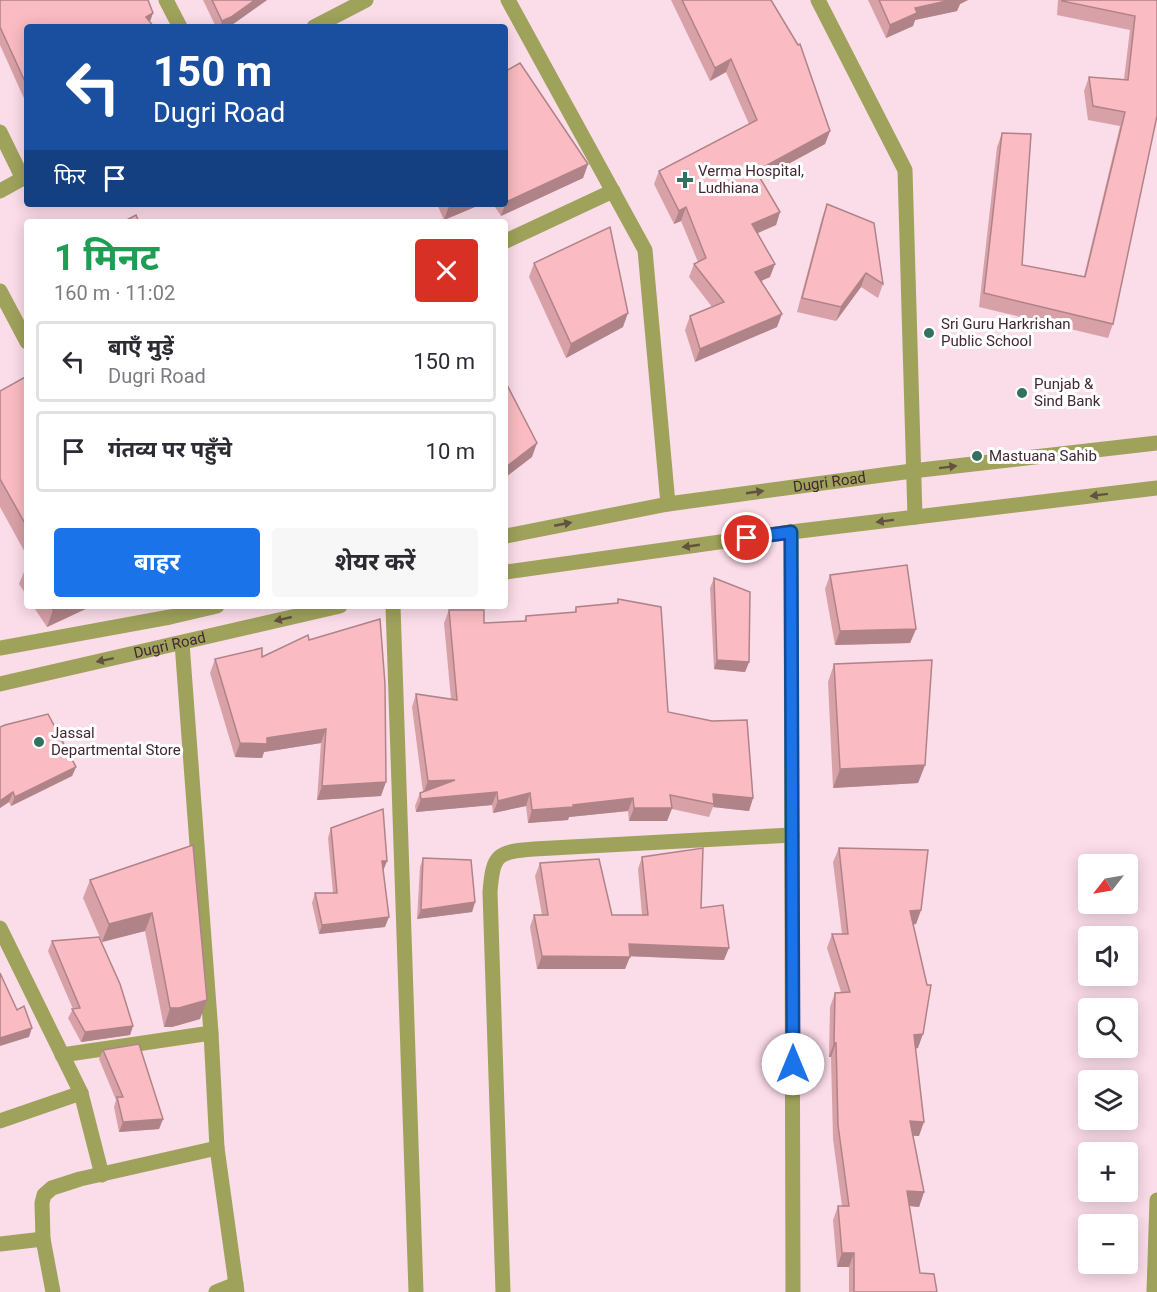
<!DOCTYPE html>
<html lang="hi">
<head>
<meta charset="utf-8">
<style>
  :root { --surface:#fff; --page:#f7f7f7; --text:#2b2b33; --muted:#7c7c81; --line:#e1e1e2; --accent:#1a73e8 }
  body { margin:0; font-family:Roboto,"Noto Sans Devanagari",sans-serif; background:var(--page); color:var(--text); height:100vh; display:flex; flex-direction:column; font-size:22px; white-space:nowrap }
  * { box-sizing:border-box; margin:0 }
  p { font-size:20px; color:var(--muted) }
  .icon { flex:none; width:33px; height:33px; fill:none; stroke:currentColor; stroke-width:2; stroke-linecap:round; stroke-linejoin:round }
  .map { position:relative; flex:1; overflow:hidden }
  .drawer { position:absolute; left:24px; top:219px; width:484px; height:390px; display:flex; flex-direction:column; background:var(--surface); border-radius:6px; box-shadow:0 3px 15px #0003 }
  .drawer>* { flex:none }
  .top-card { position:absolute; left:24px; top:24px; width:484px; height:183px; border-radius:6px; box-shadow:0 3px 15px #0003; background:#1a4fa0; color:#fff; overflow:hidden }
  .needle { width:39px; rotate:239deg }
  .fabs { position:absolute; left:1078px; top:854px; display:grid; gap:12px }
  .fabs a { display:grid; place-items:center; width:60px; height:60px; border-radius:6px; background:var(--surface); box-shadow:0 3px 15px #0003; font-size:30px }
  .pin { position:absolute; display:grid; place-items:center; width:51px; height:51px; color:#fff; margin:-26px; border:3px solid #fff; border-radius:50%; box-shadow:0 2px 6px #0007 }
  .me { position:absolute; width:66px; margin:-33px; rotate:0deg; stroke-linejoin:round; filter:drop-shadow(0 0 4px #0008) }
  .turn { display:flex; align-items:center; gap:21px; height:126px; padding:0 30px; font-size:27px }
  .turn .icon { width:78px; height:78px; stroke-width:2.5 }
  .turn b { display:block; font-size:42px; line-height:51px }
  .then { display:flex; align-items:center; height:57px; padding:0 30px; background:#0003; gap:12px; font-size:22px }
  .round { display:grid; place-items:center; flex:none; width:63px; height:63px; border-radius:6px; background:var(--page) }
  .summary { display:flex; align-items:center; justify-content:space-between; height:102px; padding:0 30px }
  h1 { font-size:36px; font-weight:700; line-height:45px; color:#1e9e55 }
  .cta { display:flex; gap:12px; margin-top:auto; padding:12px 30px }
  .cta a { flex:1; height:69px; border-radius:6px; background:var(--accent); color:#fff; font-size:24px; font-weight:700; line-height:69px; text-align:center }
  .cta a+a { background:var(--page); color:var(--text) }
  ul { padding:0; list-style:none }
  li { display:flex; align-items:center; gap:18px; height:81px; margin:0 12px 9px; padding:0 18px; border:3px solid var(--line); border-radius:6px }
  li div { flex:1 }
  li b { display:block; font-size:22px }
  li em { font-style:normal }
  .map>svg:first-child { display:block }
</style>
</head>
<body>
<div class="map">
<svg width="1157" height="1292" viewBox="0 0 1157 1292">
  <rect width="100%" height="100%" fill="#fbdce9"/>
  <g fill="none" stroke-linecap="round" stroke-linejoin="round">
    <g stroke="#9fa25b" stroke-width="15">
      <polyline points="166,0 180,27"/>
      <polyline points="508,0 645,250 668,504"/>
      <polyline points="818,0 905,170 915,517"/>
      <polyline points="314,27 366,0"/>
      <polyline points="0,132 23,179"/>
      <polyline points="0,191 27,176"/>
      <polyline points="506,241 613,191"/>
      <polyline points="0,291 27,342"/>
      <polyline points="791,532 793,1292"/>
      <path id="s1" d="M506,536L668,504L912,471L1157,443"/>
      <polyline points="506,572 791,532 1157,488"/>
      <polyline points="393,606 416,1292"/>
      <polyline points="182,643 211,1033 217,1148 237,1292"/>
      <polyline points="0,648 170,617 217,606"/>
      <path id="s2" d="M0,684L340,606"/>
      <polyline points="0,928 81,1093 102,1175"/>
      <polyline points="62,1055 211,1033"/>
      <polyline points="0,1121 81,1093"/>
      <polyline points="0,1244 43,1239"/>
      <polyline points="53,1292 43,1239 42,1203 44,1195 52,1188 80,1179 217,1148"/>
      <polyline points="216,1292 236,1284"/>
      <path d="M503,1292L490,892C493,854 497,852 534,849L792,835"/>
      <polyline points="1154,1292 1157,1200"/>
    </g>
  </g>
  <g fill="#d7a1a7">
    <polygon points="0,0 153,13 150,22 27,27 27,105 0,45"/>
    <polygon points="203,0 267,0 229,27 216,27"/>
    <polygon points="671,0 771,0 830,131 825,144 761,179 780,212 776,225 758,233 770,277 761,281 777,327 695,362 685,330 690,316 712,307 689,277 694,264 698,262 681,221 674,224 654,184 659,171 749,124 726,72 710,81"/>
    <polygon points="868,0 968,0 960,4 957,11 915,20 913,26 886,38"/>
    <polygon points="1058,0 1157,0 1113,324 1108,338 979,307 997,147 1002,133 1022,265 1084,276 1120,126 1088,120 1084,91 1089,77 1124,79 1130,30 1057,15"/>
    <polygon points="588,164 583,178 501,216 493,204 506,204"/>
    <polygon points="437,204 482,204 444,220"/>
    <polygon points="827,204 883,284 878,298 861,287 836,321 797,312 822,218"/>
    <polygon points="534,263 623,327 566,358 529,277"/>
    <polygon points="27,376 27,556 0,507 0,391"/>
    <polygon points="27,566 27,596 19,584 26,567"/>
    <polygon points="830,575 916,629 910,643 835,645 825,589"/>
    <polygon points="714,578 749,662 745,672 714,669 710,588"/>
    <polygon points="618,599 668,712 753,798 749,811 713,807 709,817 672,809 667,821 629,821 628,811 569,817 568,820 528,823 526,806 493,813 492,805 416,812 415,806 420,793 423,792 412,707 416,694 451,699 444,623 449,610 484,623 524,621 526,616 574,613 576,607 617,603"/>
    <polygon points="33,606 92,606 47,627"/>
    <polygon points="309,640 381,796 317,800 321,743 264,752 262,758 235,757 210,673 215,659 262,657"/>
    <polygon points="834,664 925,765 918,783 833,788 828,682"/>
    <polygon points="0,727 76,767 72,776 11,806 9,802 0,808"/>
    <polygon points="331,828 387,861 383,871 385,927 319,934 312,903 315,893 333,893 328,838"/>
    <polygon points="193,845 200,1019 172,1027 164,1027 145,931 102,942 83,898 90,880"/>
    <polygon points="839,848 921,910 916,924 913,925 918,1048 915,1049 919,1136 913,1136 924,1192 919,1207 909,1206 920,1273 937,1292 849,1292 849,1267 837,1267 833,1220 838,1206 842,1206 833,1139 831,1057 829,1057 830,1007 835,993 841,992 827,948 832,934 842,934 833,862"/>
    <polygon points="642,857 701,908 724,960 630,956 625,969 537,969 530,927 534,915 542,915 535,876 540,863 612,915 642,915 638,869"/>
    <polygon points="423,858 475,902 472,912 417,919 420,867"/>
    <polygon points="52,941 133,1026 130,1035 81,1042 68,1018 73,1009 48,951"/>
    <polygon points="103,1050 163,1119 159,1129 119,1132 114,1107 116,1100 99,1059"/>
  </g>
  <g fill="#af8388">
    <polygon points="255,0 267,0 229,27 220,27 222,21"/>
    <polygon points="951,0 968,0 960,4 957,11 915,20 913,26 886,38 890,25 915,8"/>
    <polygon points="153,13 149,23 146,17"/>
    <polygon points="731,59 726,72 710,81 715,68"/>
    <polygon points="830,131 825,144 751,184 756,171"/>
    <polygon points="588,164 583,178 501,216 506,202"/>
    <polygon points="454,204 482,204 444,220 449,206"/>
    <polygon points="686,207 681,221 674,224 679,211"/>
    <polygon points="780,212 776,225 748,237 752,224"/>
    <polygon points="775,264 770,277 750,286 755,272"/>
    <polygon points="866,273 861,287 836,321 841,307"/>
    <polygon points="628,313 623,327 566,358 571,344"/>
    <polygon points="782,314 777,327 695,362 700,349"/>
    <polygon points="537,443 532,457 506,477 506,467"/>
    <polygon points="62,606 92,606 47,627 53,610"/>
    <polygon points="916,629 910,643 835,645 840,631"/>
    <polygon points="717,660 749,662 745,672 714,669"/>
    <polygon points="326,729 321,743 264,752 262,758 235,757 240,743 267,738"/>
    <polygon points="925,765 918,783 833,788 840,769"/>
    <polygon points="76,767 72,776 11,806 15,797"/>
    <polygon points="455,780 423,794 428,781"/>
    <polygon points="386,782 381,796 317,800 322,786"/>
    <polygon points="13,792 9,802 0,808 0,801"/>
    <polygon points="497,792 492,805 416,812 421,799"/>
    <polygon points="530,793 526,806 493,813 498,801"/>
    <polygon points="713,794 753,798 749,811 713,807 714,804"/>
    <polygon points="633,798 628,811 569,817 568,820 528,823 532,810"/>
    <polygon points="634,808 672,808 667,821 629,821"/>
    <polygon points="382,861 387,861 383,871 378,871"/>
    <polygon points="475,902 472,912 417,919 421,910"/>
    <polygon points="921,910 916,924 905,925 910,911"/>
    <polygon points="152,913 145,931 102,942 109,924"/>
    <polygon points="389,917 385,927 319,934 322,925"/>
    <polygon points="629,944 729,948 724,960 624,956"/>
    <polygon points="542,956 630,957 625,969 537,969"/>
    <polygon points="207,1000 200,1019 172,1027 164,1027 170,1008"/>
    <polygon points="133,1026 130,1035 81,1042 85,1032"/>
    <polygon points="32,1028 29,1037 0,1046 0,1038"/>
    <polygon points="923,1034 918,1048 908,1049 914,1035"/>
    <polygon points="834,1043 836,1043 831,1057 829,1057"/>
    <polygon points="163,1119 159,1129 119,1132 123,1122"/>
    <polygon points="910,1121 924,1122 919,1136 905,1135"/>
    <polygon points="907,1191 924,1192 919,1207 902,1205"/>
    <polygon points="842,1253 854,1253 849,1267 837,1267"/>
  </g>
  <g fill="#fabbc2" stroke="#af8388" stroke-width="1.5">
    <polygon points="0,0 148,0 153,13 146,17 154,27 27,27 27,86 0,27"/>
    <polygon points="212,0 255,0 231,17 222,21"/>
    <polygon points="682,0 771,0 798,45 800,44 830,131 756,171 780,212 752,224 775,264 755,272 782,314 700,349 690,316 724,302 694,264 706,258 686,207 679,211 659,171 757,120 731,59 715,68"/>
    <polygon points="879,0 951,0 915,8 917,13 890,25"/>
    <polygon points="1062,0 1157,0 1157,116 1113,324 984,293 1002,133 1031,134 1022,265 1085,277 1125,112 1093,106 1089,77 1128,80 1135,16 1062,1"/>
    <polygon points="520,63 588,164 506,202 506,71"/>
    <polygon points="827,204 874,223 883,284 866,273 841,307 802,298"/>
    <polygon points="136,215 139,222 123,222"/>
    <polygon points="610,227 628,313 571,344 534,263"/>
    <polygon points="27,376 27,527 0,479 0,391"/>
    <polygon points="506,383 537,443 506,467"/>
    <polygon points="907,565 916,629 840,631 830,575"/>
    <polygon points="714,578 750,592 749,662 717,660"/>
    <polygon points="618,599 661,607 668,712 712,721 747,720 753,798 713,794 714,804 670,795 672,808 634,808 633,798 573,805 573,807 532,810 530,793 498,801 497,792 421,799 420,793 455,780 428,781 416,694 457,700 449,610 484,610 484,623 526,621 526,616 576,612 576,607 618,603"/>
    <polygon points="51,606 62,606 53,610"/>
    <polygon points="380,619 385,684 386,782 322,786 326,729 267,738 267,744 240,743 215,659 262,648 262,657 308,635 309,640"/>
    <polygon points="932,660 925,765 840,769 834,664"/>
    <polygon points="48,714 76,767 15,797 13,792 0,801 0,727 5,725"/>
    <polygon points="383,809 387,861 382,861 389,917 322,925 315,893 337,893 331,828"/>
    <polygon points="193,845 207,1000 179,1008 170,1008 152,913 109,924 90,880"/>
    <polygon points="703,848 701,908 723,905 729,948 629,944 630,957 542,956 534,915 548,915 540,863 599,859 612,915 648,915 642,857"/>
    <polygon points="839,848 928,850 921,910 910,911 927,985 931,985 923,1034 914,1035 924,1122 910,1121 924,1192 907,1191 920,1273 934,1274 937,1292 854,1292 854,1253 842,1253 838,1206 849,1206 838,1125 836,1043 834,1043 835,993 850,992 832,934 848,934"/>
    <polygon points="423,858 471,860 475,902 421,910"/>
    <polygon points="99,937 120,984 133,1026 85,1032 72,1009 80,1008 52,941"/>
    <polygon points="0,973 17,1010 24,1006 32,1028 0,1038"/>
    <polygon points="139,1044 163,1119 123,1122 117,1097 123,1097 103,1050"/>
  </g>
  <defs><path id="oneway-solid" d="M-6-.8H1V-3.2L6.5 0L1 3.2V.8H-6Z" transform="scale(1.5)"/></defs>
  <g fill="#635241">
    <use href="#oneway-solid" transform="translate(948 467) rotate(-7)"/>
    <use href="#oneway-solid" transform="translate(755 492) rotate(-8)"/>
    <use href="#oneway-solid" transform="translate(1099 495) rotate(173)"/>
    <use href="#oneway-solid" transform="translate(885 521) rotate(173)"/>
    <use href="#oneway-solid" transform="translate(563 524) rotate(-11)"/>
    <use href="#oneway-solid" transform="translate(691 546) rotate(172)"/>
    <use href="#oneway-solid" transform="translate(283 619) rotate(167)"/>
    <use href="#oneway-solid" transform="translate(105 660) rotate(168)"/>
  </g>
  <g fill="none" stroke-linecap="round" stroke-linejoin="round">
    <defs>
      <polyline id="route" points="747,538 791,532 793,1064"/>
    </defs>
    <use href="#route" stroke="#114b97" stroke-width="15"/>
    <use href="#route" stroke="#1a73e8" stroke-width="10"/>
  </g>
  <g fill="#33725f" stroke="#fff" stroke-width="2">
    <path d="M682 171h6v6h6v6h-6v6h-6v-6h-6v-6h6z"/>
    <circle cx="929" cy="333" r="6"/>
    <circle cx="1022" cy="393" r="6"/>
    <circle cx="977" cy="456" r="6"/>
    <circle cx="39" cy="742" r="6"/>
  </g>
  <g text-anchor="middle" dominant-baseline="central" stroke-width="6" stroke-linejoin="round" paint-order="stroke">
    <g font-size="15" fill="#422733" stroke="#fff" text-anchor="start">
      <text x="698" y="171">Verma Hospital,<tspan x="698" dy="17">Ludhiana</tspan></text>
      <text x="941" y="324">Sri Guru Harkrishan<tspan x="941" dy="17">Public School</tspan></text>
      <text x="1034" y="384">Punjab &amp;<tspan x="1034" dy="17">Sind Bank</tspan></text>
      <text x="989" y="456">Mastuana Sahib</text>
      <text x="51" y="733">Jassal<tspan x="51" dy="17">Departmental Store</tspan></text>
    </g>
    <g font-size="15" fill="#422733" stroke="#fff">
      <text stroke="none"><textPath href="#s1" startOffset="328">Dugri Road</textPath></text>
      <text stroke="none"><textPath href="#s2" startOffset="174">Dugri Road</textPath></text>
    </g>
  </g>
</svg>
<div class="fabs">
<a><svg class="needle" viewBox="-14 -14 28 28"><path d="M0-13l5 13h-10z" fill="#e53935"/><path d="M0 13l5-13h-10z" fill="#7c7c81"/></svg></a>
<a><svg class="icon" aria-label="sound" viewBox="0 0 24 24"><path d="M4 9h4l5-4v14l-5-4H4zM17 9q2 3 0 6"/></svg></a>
<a><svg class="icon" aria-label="search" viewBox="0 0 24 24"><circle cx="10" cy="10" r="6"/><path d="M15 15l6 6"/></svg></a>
<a><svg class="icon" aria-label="layers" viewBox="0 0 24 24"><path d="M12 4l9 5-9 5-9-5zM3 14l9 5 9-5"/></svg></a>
<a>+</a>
<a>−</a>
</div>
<div class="pin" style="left:747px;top:538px;background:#d93025"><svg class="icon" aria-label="arrive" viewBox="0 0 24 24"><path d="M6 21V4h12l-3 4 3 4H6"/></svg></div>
<svg class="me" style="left:793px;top:1064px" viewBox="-20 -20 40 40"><circle r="19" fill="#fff"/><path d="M0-13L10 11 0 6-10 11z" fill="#1a73e8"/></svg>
<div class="top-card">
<div class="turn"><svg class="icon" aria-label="left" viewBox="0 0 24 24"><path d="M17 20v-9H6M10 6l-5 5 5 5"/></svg><div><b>150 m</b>Dugri Road</div></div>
<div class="then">फिर<svg class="icon" aria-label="arrive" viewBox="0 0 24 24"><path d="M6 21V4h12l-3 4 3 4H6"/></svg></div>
</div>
<section class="drawer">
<div class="summary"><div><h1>1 मिनट</h1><p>160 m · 11:02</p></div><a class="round" style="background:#d93025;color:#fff"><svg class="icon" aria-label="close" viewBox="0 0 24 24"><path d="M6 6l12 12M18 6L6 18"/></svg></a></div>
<ul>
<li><svg class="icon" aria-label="left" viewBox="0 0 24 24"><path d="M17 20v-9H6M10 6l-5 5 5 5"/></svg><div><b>बाएँ मुड़ें</b><p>Dugri Road</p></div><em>150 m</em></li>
<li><svg class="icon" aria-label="arrive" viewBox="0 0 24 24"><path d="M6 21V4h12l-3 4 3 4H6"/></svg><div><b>गंतव्य पर पहुँचे</b></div><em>10 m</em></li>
</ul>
<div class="cta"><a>बाहर</a><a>शेयर करें</a></div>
</section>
</div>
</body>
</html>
